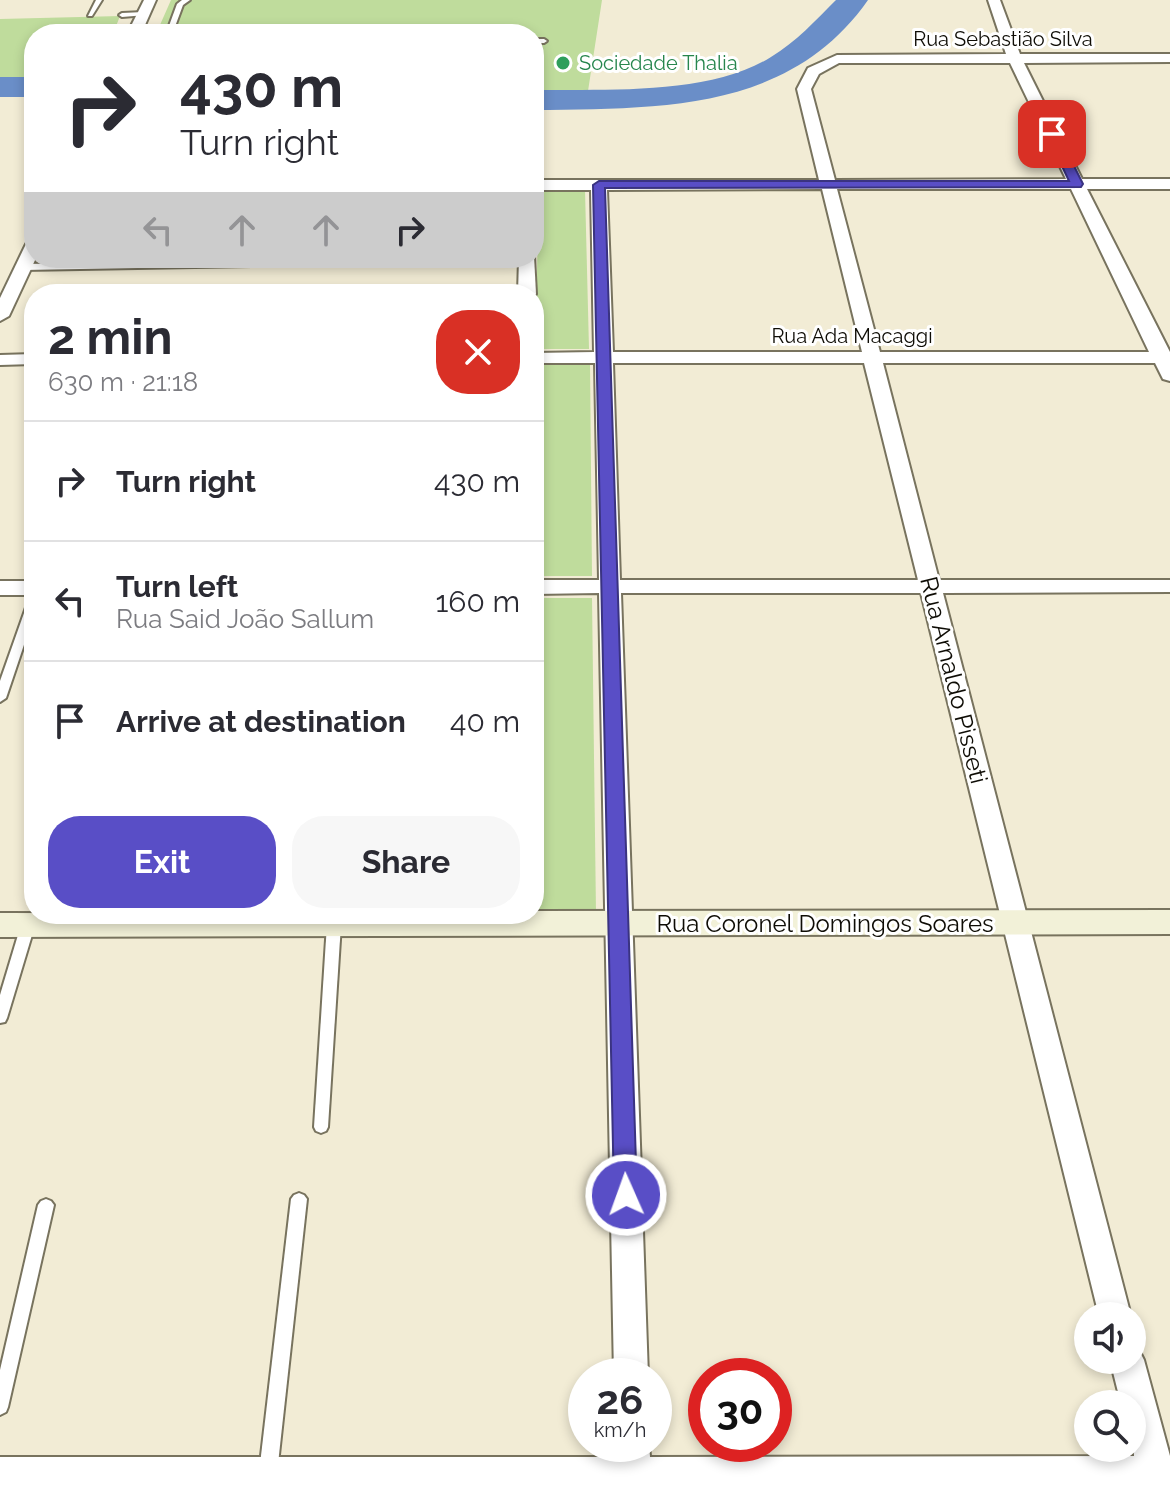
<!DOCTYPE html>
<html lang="en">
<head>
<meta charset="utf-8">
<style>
  :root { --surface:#fff; --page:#f7f7f7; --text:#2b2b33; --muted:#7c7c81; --line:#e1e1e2; --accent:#594ec6 }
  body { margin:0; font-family:Raleway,sans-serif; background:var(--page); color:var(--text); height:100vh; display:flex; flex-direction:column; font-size:30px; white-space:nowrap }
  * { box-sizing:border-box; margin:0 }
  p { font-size:26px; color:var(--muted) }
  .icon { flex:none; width:44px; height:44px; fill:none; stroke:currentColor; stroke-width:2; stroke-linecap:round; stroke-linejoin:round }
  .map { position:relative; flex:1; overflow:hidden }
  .panel { position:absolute; left:24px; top:284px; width:520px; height:640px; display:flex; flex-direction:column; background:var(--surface); border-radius:32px; box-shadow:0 4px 12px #0003 }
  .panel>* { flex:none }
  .guide { position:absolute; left:24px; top:24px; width:520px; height:244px; border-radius:32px; box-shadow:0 4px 12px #0003; background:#fff; color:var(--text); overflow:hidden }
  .buttons { position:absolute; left:1074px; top:1302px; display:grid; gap:16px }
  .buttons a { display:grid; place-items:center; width:72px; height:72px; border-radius:50%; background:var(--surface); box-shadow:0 4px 12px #0003; font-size:40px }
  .speed { position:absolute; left:568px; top:1358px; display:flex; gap:16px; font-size:40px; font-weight:700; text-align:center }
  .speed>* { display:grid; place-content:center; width:104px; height:104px; border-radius:50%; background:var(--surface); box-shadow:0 4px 12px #0003; line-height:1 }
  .speed small { font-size:20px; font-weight:400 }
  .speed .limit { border:12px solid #d22; background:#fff; color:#111 }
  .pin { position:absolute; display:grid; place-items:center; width:68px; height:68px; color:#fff; margin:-34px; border-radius:16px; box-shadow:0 4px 12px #0006 }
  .me { position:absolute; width:88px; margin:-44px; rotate:358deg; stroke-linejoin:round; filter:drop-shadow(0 0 6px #0008) }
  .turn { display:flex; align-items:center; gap:28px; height:168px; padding:0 24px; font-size:36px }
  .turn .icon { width:104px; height:104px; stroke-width:2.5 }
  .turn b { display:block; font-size:56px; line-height:68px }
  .lanes { display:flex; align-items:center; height:76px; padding:0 24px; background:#0003; justify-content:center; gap:40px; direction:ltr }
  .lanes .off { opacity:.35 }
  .round { display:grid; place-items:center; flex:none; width:84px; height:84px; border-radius:32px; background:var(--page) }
  .overview { display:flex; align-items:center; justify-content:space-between; height:136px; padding:0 24px }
  h1 { font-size:48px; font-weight:700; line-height:60px }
  .cta { display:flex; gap:16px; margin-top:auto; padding:16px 24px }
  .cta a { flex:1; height:92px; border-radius:32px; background:var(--accent); color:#fff; font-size:32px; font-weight:700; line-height:92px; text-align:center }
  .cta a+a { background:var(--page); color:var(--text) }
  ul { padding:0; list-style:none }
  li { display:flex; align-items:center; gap:24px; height:120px; padding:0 24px; border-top:2px solid var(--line) }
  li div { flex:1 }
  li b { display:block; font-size:30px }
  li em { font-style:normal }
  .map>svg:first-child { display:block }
</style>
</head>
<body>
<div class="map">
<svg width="1170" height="1487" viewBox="0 0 1170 1487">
  <rect width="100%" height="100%" fill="#f2ecd5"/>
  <g fill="#bfdc9c">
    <polygon points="171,0 602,0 588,91 534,94 534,34 156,34"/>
    <polygon points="120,16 113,34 34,34 34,81 0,82 0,19"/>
    <polygon points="539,190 585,190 589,349 535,349"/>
    <polygon points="534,364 590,364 592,576 534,576"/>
    <polygon points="534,598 592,598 596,913 534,913"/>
  </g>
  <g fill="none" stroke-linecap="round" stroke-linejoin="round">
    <g fill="#6a8ec8" fill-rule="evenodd">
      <path d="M836,0H868C789,113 657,108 534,110V90C606,89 708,96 771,57C796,42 816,20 836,0Z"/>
      <rect x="0" y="77" width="34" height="20"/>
    </g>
    <defs>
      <g id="lane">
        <polygon points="96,0 102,0 92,16 88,16"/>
        <polygon points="182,0 190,0 183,5 173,32 174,34 166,34 177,4"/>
        <polygon points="144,12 146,13 146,15 122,17 119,15 122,13"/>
        <polygon points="534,39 544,39 547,41 544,43 534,43"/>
        <polygon points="249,261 253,264 252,266 23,270 19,267 23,264"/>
        <polygon points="34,596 34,615 6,698 0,702 0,681 29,599"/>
        <polygon points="334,919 339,921 341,924 328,1127 326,1131 321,1133 316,1131 314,1127 327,924 329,921"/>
        <polygon points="28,920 33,922 35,925 7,1018 5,1022 0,1023 0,995 21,925 23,922"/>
        <polygon points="299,1193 304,1195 307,1199 277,1473 274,1479 268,1481 262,1479 259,1473 291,1199 294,1195"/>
        <polygon points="46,1199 51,1201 54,1205 8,1407 6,1412 0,1415 0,1370 38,1205 41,1201"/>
      </g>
      <g id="street">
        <polygon points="144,0 156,0 141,34 127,34"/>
        <path d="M988,0H1000L1020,54H1170V62L1024,63L1082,179H1170V189H1087L1170,352V381L1163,379L1155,363H883L939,580H1170V592L943,593L1131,1316H1099L921,593H621L648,1376H614L599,593L534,594V580H599L595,363H534V353L594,352L591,190H534V180H819L797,89L808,68L837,55L1006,54ZM839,63H1010L1066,179L835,180L811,89L819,74ZM822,189L862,352H613L607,190ZM837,189H1071L1149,352H880ZM613,363H864L918,580H620Z"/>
        <polygon points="34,239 36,258 9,316 0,321 0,298 26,244"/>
        <polygon points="534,256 536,294 534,296 518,294 519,258"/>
        <polygon points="34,354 34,364 0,365 0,355"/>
        <rect x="0" y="581" width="34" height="14"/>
        <polygon points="1132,1347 1139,1350 1144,1360 1170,1456 1170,1487 0,1487 0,1457 615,1457 615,1444 649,1444 650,1457 1134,1456 1132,1404 1121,1404 1110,1360 1132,1360"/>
      </g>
      <polygon id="secondary" points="1170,910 1170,934 0,937 0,913 534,914 534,911"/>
    </defs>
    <use href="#lane" stroke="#78735e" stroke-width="4"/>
    <use href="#street" stroke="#78735e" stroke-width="4"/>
    <use href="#secondary" stroke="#78735e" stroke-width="4"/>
    <use href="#lane" fill="#fff" fill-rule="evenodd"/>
    <use href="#street" fill="#fff" fill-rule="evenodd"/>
    <use href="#secondary" fill="#f2f1d8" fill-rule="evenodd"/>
  </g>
  <polygon fill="#594ec6" stroke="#3a3381" stroke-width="2" points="1048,132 1058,134 1083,184 1081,187 605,188 637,1195 634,1202 626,1204 618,1202 614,1195 593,185 599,181 1069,181 1047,134"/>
  <circle fill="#2e9e5b" stroke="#fff" stroke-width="3" cx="563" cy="63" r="8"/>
  <g text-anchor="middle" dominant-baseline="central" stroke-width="6" stroke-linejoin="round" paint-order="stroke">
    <g font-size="20" fill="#0e0c05" stroke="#fff">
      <text x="1003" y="39">Rua Sebastião Silva</text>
      <text x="852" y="336">Rua Ada Macaggi</text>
    </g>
    <g font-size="20" fill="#27864d" stroke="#fff" text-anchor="start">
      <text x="579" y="63">Sociedade Thalia</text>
    </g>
    <g font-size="24" fill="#0e0c05" stroke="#fff">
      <text transform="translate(954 680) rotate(76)">Rua Arnaldo Pisseti</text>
      <text x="825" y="923">Rua Coronel Domingos Soares</text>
    </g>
  </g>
</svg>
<div class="buttons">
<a><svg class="icon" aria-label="sound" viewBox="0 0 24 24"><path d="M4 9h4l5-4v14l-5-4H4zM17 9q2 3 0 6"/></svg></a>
<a><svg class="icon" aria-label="search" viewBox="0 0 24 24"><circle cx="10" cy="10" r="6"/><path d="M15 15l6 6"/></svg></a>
</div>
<div class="speed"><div>26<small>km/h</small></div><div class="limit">30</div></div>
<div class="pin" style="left:1052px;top:134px;background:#d93025"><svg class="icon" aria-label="arrive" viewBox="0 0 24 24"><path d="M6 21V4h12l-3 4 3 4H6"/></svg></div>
<svg class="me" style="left:626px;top:1195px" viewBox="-20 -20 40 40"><circle r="17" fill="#594ec6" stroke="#fff" stroke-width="3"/><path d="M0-11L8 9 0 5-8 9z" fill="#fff"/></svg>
<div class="guide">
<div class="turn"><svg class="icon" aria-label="right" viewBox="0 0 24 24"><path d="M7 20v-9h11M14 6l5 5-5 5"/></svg><div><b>430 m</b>Turn right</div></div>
<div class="lanes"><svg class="icon off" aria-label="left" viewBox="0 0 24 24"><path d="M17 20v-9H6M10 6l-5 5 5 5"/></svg><svg class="icon off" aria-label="ahead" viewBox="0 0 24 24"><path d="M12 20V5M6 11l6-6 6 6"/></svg><svg class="icon off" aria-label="ahead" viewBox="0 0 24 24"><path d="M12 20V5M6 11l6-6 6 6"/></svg><svg class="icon" aria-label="right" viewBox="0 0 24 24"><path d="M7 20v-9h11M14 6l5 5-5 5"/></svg></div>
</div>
<section class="panel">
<div class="overview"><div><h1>2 min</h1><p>630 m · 21:18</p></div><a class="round" style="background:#d93025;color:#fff"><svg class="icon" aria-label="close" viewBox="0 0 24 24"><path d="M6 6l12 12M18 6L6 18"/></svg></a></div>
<ul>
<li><svg class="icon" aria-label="right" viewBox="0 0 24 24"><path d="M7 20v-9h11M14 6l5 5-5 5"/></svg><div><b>Turn right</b></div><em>430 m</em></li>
<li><svg class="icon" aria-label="left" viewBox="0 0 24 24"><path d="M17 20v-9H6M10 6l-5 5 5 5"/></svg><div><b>Turn left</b><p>Rua Said João Sallum</p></div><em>160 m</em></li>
<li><svg class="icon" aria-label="arrive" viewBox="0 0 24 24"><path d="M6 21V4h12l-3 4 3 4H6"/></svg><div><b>Arrive at destination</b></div><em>40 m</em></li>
</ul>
<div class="cta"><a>Exit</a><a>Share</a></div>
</section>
</div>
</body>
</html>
